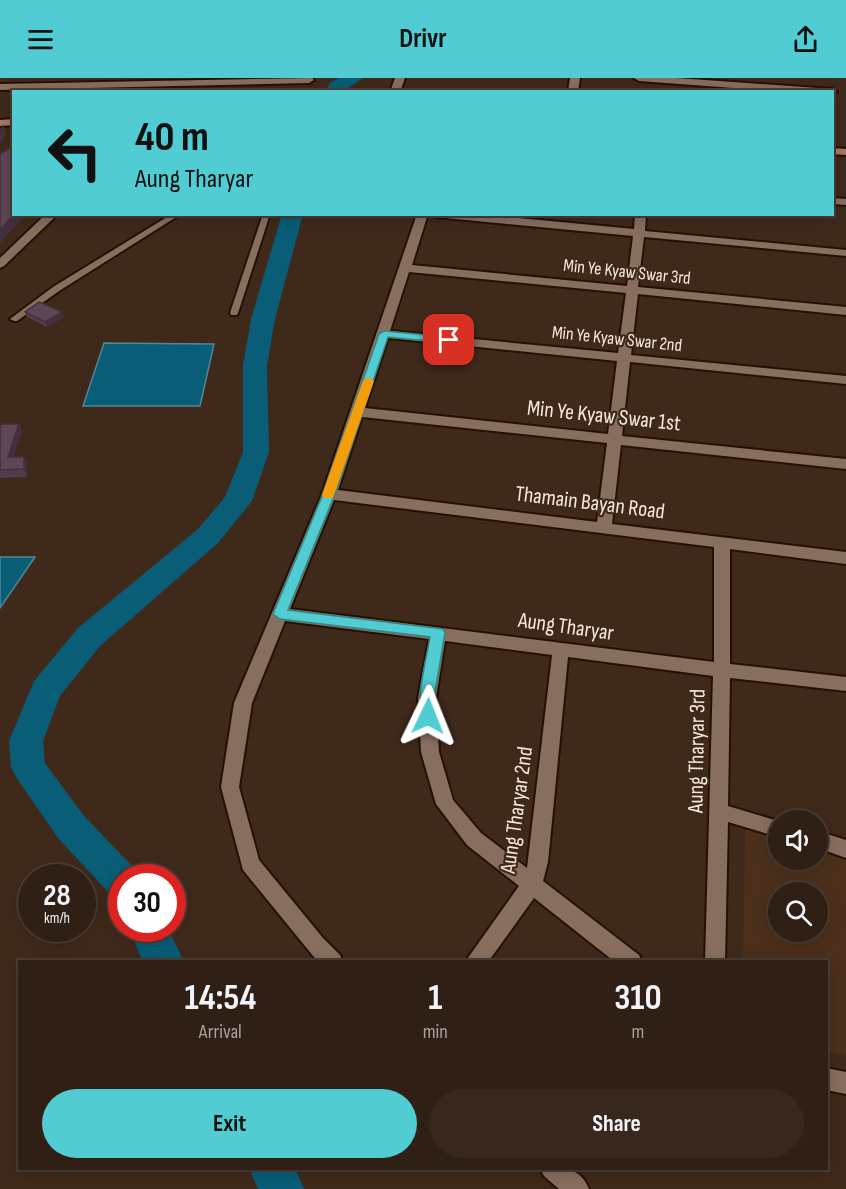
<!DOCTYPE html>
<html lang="en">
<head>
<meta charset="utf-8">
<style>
  :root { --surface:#2f1f14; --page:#37271d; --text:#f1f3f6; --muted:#a7a2a0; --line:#4a3d34; --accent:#51ccd2 }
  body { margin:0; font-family:"Sofia Sans Condensed",sans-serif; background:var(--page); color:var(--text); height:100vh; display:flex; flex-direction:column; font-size:22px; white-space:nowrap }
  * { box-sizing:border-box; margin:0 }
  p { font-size:20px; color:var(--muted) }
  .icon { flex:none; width:33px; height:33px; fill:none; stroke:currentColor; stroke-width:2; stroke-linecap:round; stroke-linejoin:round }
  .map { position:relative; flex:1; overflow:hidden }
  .details { position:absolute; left:18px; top:882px; width:810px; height:210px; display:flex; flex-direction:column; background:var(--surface); border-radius:0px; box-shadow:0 3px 15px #0003,0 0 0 2px var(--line) }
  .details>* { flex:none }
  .banner { position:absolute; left:12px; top:12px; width:822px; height:126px; border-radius:0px; box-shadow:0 3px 15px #0003,0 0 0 2px var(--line); background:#51ccd2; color:#111; overflow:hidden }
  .tools { position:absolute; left:768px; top:732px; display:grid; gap:12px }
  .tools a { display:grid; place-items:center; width:60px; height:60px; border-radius:50%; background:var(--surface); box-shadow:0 3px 15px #0003,0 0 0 2px var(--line); font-size:30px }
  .speed { position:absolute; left:18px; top:786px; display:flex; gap:12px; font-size:30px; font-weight:700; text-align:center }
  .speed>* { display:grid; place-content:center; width:78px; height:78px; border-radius:50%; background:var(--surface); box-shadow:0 3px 15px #0003,0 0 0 2px var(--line); line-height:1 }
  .speed small { font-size:15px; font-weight:400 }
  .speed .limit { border:9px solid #d22; background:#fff; color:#111 }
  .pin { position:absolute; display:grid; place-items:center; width:51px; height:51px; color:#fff; margin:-26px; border-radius:12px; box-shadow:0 3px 9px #0006 }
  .me { position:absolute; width:66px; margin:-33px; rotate:2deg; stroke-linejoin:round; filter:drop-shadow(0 0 4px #0008) }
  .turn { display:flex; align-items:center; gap:21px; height:126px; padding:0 24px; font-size:27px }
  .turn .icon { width:78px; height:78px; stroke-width:2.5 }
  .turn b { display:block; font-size:42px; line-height:51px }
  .eta { display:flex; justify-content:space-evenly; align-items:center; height:102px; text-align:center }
  .eta b { font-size:36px; font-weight:700; line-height:42px }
  .primary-button { display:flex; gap:12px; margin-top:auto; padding:12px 24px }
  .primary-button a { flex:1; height:69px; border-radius:36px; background:var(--accent); color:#111; font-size:24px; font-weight:700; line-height:69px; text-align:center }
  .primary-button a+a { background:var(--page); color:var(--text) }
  header { display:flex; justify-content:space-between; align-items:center; height:78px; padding:0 24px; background:var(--accent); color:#111; font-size:27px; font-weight:700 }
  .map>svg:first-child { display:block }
</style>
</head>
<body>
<header><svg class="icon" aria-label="menu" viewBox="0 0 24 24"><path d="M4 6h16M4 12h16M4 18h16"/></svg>Drivr<svg class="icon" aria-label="share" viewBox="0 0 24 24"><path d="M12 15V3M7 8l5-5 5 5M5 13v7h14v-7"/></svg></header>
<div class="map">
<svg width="846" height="1111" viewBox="0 0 846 1111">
  <rect width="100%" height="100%" fill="#3f291b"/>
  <path fill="#4b301c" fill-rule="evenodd" d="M745,750L778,758V782H818V767L846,773V978L827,974L826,884H743ZM778,814H818V854H778Z"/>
  <g fill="#095d77" stroke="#508796" stroke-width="1.5">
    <polygon points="104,265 214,266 200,328 83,328"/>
    <polygon points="0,479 35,479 0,530"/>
  </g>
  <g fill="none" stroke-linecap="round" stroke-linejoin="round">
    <g fill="#095d77" fill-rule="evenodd">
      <polygon points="340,0 363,0 342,14 324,14 331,4"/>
      <polygon points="282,136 303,136 275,241 267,287 269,374 252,423 218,465 100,568 60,618 43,663 45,685 84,738 135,791 139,800 122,800 122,820 109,815 58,760 16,699 11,689 9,663 34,603 78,550 198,451 225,419 243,374 243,287 251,241"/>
      <polygon points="128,850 168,850 184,884 143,884"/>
      <polygon points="249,1090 295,1090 304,1111 258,1111"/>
    </g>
    <defs>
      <g id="service">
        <polygon points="172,136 181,136 59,213 17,243 14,243 10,241 53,209"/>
        <polygon points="263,136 270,136 238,235 237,237 231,237 230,235"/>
      </g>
      <g id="minor">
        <polygon points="312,0 314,2 309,5 0,12 0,6"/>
        <polygon points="395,0 405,0 400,14 390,14"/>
        <polygon points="570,0 580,0 578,14 568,14"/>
        <polygon points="634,0 677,0 832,11 837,14 832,17 832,14 786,14 639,3"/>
        <polygon points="832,120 846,121 846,127 832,126"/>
        <polygon points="46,136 58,136 4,188 0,190 0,180"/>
        <path d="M417,136H428L412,187L627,208L633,158L435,139L430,136H475L634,151L635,136H646L645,153L846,172V178L644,159L638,209L846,229V237L638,216L631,277L846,298V306L630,284L622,358L846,381V391L621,367L612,446L846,474V486L730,471V586L846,599V613L730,600L728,728L778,743V759L728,744L725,884H705L713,598L568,579L548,784L543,803L639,877L642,884H615L534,820L488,884H465L519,808L467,767L436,726L421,674L418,620L429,561L285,543L252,625L239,709L259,782L323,860L340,877L343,884H318L243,792L221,709L234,625L322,416ZM409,194L626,215L618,275L390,253ZM388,260L617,283L608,356L365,330ZM362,339L607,365L597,444L338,412ZM334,422L714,469V584L290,531ZM445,563L552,577L527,790L481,755L453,722L439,674L436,620Z"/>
        <polygon points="818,753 846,762 846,780 818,770"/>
        <polygon points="826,990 846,994 846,1016 826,1012"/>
        <path d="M540,1090C562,1090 580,1088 589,1111H559L544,1098Z"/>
      </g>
      <g id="secondary">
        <polygon points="14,41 14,47 0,48 0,42"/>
        <polygon points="832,70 846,71 846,77 832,76"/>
      </g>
    </defs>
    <use href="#service" stroke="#251104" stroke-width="4"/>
    <use href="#minor" stroke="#251104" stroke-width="4"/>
    <use href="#secondary" stroke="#251104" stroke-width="4"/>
    <use href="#service" fill="#886e5e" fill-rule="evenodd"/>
    <use href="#minor" fill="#886e5e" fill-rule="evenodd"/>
    <use href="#secondary" fill="#a77967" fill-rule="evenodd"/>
  </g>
  <g fill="#513c4a">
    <polygon points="25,234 62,234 64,239 47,249 27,239"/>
    <polygon points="19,346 22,354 13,379 24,379 27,387 27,399 0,400 0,351"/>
  </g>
  <g fill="#42313c">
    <polygon points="3,46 6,56 0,67 0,53"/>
    <polygon points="14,136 28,136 17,146 0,165 0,152"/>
    <polygon points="62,234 64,239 47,249 45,244"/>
    <polygon points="19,346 22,354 11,387 8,379"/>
    <polygon points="24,379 27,387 27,399 24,391"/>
  </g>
  <g fill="#5e4656" stroke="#42313c" stroke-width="1.5">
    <polygon points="14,67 14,136 0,152 0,76"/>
    <polygon points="39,224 62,234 45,244 25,234"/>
    <polygon points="1,346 19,346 8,379 24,379 24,391 0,392 0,351"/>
  </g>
  <path fill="#51ccd2" stroke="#358588" stroke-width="1.5" d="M384,253L449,259L454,262L449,265L388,259L335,416L288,532L443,551L445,555L434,620L435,638L433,642H423C414,623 427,580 430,559L280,541L273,536L323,416L379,256Z"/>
  <polygon fill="#f59e0b" points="368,299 374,303 334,417 333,420 324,420 322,417 363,303"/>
  <g text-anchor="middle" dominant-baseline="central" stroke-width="4.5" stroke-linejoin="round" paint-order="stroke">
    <g font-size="18" fill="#f6e8df" stroke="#3f291b">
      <text transform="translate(627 194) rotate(6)">Min Ye Kyaw Swar 3rd</text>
      <text transform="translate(617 261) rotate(6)">Min Ye Kyaw Swar 2nd</text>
    </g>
    <g font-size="22" fill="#f6e8df" stroke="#3f291b">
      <text transform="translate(604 338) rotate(6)">Min Ye Kyaw Swar 1st</text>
      <text transform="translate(590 425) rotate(7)">Thamain Bayan Road</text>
      <text transform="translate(566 549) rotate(8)">Aung Tharyar</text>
      <text transform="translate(697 673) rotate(-89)">Aung Tharyar 3rd</text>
      <text transform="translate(517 732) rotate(-82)">Aung Tharyar 2nd</text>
    </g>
  </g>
</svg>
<div class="tools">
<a><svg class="icon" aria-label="sound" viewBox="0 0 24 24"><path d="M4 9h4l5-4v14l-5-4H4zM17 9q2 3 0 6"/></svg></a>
<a><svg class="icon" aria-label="search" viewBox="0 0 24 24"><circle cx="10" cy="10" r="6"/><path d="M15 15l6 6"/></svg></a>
</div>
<div class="speed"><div>28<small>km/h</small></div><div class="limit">30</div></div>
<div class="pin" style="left:449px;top:262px;background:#d93025"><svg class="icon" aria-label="arrive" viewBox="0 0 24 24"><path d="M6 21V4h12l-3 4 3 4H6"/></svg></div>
<svg class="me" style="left:428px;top:638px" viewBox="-20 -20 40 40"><path d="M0-17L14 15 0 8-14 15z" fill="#51ccd2" stroke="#fff" stroke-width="4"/></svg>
<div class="banner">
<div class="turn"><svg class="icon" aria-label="left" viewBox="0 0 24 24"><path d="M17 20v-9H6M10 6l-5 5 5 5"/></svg><div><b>40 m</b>Aung Tharyar</div></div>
</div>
<section class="details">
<div class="eta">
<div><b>14:54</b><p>Arrival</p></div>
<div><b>1</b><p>min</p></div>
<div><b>310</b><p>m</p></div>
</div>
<div class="primary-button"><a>Exit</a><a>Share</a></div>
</section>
</div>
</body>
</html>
